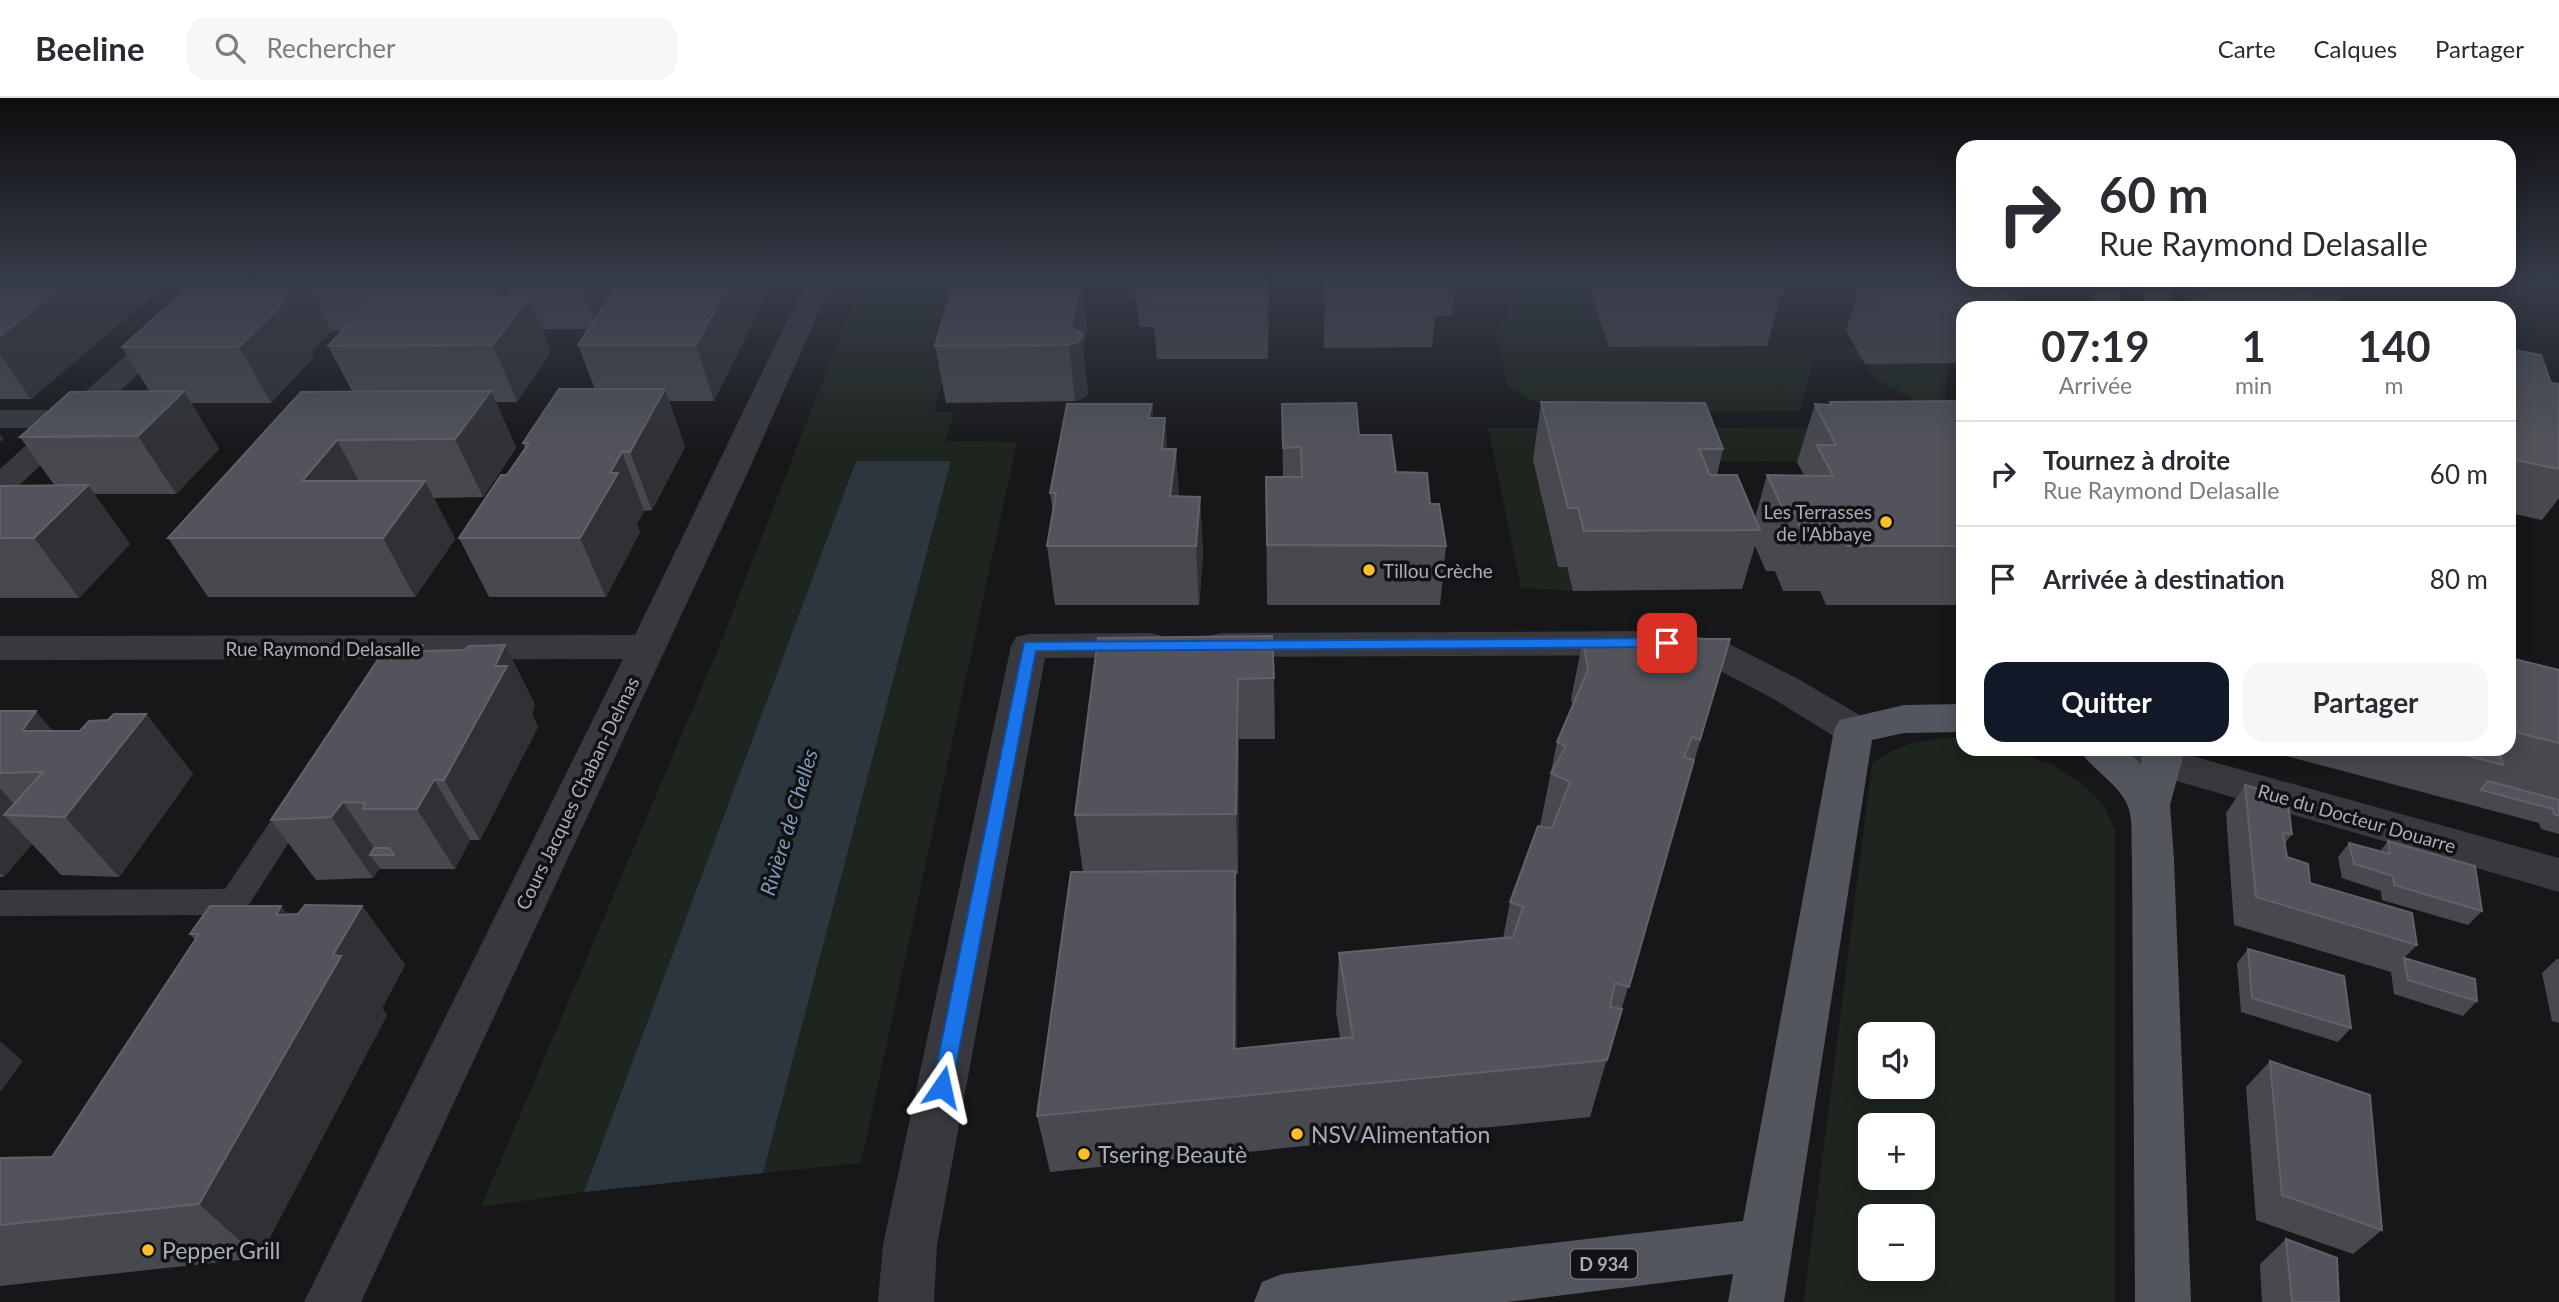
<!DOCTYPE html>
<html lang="fr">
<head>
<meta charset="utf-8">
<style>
  :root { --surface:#fff; --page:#f7f7f7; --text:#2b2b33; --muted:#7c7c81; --line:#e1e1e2; --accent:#111827 }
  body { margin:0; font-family:Lato,sans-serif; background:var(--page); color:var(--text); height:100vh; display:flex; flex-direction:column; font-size:26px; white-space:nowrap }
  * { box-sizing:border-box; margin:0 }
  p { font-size:23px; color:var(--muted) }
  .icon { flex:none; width:38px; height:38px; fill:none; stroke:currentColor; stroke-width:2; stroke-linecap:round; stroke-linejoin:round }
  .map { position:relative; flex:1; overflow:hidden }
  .side { position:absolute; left:1956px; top:203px; width:560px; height:455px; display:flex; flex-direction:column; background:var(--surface); border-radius:21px; box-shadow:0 4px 18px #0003 }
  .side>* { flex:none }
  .guide { position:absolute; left:1956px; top:42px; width:560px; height:147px; border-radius:21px; box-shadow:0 4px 18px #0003; background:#fff; color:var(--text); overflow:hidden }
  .tools { position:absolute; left:1858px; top:924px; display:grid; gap:14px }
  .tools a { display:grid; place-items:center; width:77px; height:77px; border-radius:14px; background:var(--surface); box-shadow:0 4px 18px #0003; font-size:35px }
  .pin { position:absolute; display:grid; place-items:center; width:60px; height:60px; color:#fff; margin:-30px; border-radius:14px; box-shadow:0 4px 10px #0006 }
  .me { position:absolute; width:77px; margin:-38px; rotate:11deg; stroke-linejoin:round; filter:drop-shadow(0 0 5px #0008) }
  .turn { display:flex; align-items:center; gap:24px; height:147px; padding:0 28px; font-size:32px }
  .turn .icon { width:91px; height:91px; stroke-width:2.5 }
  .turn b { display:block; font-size:49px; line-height:60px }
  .eta { display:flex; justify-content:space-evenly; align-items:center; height:119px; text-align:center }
  .eta b { font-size:42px; font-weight:700; line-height:49px }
  .cta { display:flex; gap:14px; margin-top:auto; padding:14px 28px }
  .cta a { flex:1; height:80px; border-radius:21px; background:var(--accent); color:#fff; font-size:28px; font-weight:700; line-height:80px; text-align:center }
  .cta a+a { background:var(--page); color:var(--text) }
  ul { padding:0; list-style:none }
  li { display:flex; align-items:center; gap:21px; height:105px; padding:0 28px; border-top:2px solid var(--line) }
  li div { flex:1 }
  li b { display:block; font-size:26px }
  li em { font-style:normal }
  header { display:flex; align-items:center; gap:42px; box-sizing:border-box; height:98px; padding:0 35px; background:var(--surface); border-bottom:2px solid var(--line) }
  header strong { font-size:33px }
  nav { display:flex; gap:38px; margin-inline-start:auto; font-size:24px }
  .search { width:490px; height:63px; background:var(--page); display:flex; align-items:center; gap:18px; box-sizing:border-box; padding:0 24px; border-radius:21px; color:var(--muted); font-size:26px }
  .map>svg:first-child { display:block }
</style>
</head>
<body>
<header>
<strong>Beeline</strong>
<div class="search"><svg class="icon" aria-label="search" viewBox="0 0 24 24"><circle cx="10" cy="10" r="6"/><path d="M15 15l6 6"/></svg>Rechercher</div>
<nav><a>Carte</a><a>Calques</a><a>Partager</a></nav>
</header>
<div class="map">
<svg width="2559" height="1204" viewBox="0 0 2559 1204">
  <rect width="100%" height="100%" fill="#17171a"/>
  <g fill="#1d251e" fill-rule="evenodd">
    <polygon points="861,184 971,184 934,314 954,314 946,343 1017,344 861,1065 763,1075 951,363 856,363 584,1094 481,1109 719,549"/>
    <path d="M1503,184H1600L1767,248H1855L1863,262H1813L1800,313L1576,314L1528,301L1508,288L1495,234C1510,213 1515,209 1503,184Z"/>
    <polygon points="1948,265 1943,318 1874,280 1865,266"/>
    <polygon points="1943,329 1814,364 1533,362 1558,468 1567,469 1573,493 1521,490 1488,330"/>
    <path d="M1955,639L1963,641L1964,651H2010L2053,667L2086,689L2105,709L2115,733V1204H1804L1872,666C1898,645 1922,642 1955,639ZM1871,936H1923V989H1871ZM1923,1027V1080H1871V1027ZM1923,1118V1171H1871V1118Z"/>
  </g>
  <polygon fill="#2c363f" points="856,363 951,363 763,1075 584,1094"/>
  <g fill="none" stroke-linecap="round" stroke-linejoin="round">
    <polygon fill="#38393f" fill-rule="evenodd" points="301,691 312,694 316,702 223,847 211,851 199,847 195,838 207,817 0,818 0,792 225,791 290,694"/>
    <g fill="#38393f" fill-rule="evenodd">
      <polygon points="207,184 236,184 11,395 0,398 0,371 45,330 0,330 0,312 65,312"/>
      <polygon points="806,184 832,184 748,374 361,1204 304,1204 623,561 0,562 0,538 635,537"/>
      <polygon points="1667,533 1723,543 1800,582 1868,622 1874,632 1868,642 1854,646 1840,642 1772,600 1701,563 1667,557 1221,559 1208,556 1203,547 1208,538 1221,535"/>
      <polygon points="1150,535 1163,538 1168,547 1163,556 1150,559 1045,560 937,1147 934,1204 878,1204 883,1147 1011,548 1016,539 1029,536"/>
      <polygon points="2095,651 2167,651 2559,760 2559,794 2101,661"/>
    </g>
    <g fill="#54565e" fill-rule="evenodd">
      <polygon points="2097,184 2123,184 2118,210 2090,210"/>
      <polygon points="2145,184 2171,184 2172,210 2144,210"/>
      <polygon points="1964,606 1964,634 1904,635 1872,642 1784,1204 1728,1204 1733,1176 1507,1204 1254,1204 1262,1184 1282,1176 1743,1123 1834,632 1840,622 1904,607"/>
      <path d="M2079,651H2125L2141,666L2142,651H2182V663L2170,707L2174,761L2191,1204H2135L2132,761C2131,746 2133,725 2129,711C2121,686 2091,672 2079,651Z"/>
    </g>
  </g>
  <g fill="#48494f">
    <polygon points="0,184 162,189 31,301 0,301"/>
    <polygon points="194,184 773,184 714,303 669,303 685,349 652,412 644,413 637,426 640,434 606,499 489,499 459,440 507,377 525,351 523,345 595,291 578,247 589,231 542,231 551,254 517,304 496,304 516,350 483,399 434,400 455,441 415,499 208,499 168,440 352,293 328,248 342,233 331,233 311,254 314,259 271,305 191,305 219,351 176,396 94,396 130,446 79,500 0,500 0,388 55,388 20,339 150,294 122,249"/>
    <polygon points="1129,184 1269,184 1268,261 1157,261 1154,229 1139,229 1137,205 1130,195"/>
    <polygon points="1325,184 1468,184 1467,188 1455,188 1452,218 1435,218 1432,249 1324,250"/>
    <polygon points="1594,184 1777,184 1782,194 1767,248 1609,249 1592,198"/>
    <polygon points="1850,184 2025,184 2015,210 1964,210 1964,265 1865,266 1846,233 1857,197"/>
    <polygon points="2191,184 2347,184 2332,210 2187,210 2186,195"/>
    <polygon points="1087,229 1083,250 1088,296 1084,300 1075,303 946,305 935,248"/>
    <polygon points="2510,251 2551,285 2559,286 2559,400 2542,422 2510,415"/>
    <polygon points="1964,303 1964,507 1826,507 1820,493 1783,493 1775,473 1766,473 1755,448 1742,491 1573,493 1567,469 1558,469 1533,362 1541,304 1723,351 1717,377 1755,420 1767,377 1804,377 1797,364 1815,306 1829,307 1830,304"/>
    <polygon points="1152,306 1153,320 1165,320 1167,351 1179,398 1200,399 1203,458 1199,507 1055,507 1047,448 1053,414 1050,395"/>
    <polygon points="1282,306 1359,337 1396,374 1430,406 1446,448 1440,507 1267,507 1266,379 1283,379"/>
    <polygon points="1098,540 1274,580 1275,641 1239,641 1238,776 1235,776 1237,832 1237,951 1340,940 1336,914 1339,855 1503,840 1510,804 1540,728 1557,644 1573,609 1571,601 1583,541 1730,541 1590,1019 1050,1074 1037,1018 1083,774 1075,717"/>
    <polygon points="505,547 535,607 532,616 538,629 480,742 470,742 455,771 380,771 380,770 373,780 316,782 271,722 426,552 465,552"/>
    <polygon points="2510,560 2559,572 2559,736 2541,731 2539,725 2275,655 2267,651 2510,651"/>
    <polygon points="0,613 52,633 80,633 108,622 146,616 193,676 119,779 61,777 32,746 4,779 0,779"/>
    <polygon points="2245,687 2292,736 2285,745 2287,759 2310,785 2417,847 2404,860 2477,903 2463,918 2394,896 2391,874 2234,827 2226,715"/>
    <polygon points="2388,743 2482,813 2468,827 2382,802 2381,793 2342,780 2338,759 2349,745 2380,753"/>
    <polygon points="362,808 405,867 382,910 387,917 259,1160 0,1188 0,1060 52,1059 195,842 190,836 288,816"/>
    <polygon points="2248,851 2351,930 2338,944 2241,914 2237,865"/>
    <polygon points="2557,861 2559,861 2559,925 2552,923 2542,875"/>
    <polygon points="2270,963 2382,1132 2353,1156 2256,1122 2246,989"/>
    <polygon points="2286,1141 2339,1204 2262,1204 2260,1166"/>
  </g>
  <g fill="#303135">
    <polygon points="68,184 159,184 162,189 31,301 0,256 0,238"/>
    <polygon points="297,184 306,184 331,233 311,254 314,259 271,305 239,249 277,204"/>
    <polygon points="495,184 504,184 517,215 529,199 551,254 517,304 493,247 490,191"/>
    <polygon points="580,184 627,184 597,231"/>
    <polygon points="730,184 773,184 714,303 696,247"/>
    <polygon points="1079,184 1082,184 1087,229 1083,250 1088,296 1084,300 1075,303 1069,247"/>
    <polygon points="1268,184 1269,214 1268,261"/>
    <polygon points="665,291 685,349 652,412 630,354"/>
    <polygon points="184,293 219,351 176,396 138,338"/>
    <polygon points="491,293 516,350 483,399 455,341"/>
    <polygon points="1152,306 1156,363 1148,320"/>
    <polygon points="1165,320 1169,378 1162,351"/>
    <polygon points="0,336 4,341 0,344"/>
    <polygon points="337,342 368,400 302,383"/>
    <polygon points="1176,351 1180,409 1170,398"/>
    <polygon points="622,354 644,413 637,426 640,434 606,499 580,440 610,375"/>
    <polygon points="425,383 455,441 415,499 383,440"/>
    <polygon points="88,387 130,446 79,500 34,440"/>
    <polygon points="1200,399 1203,458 1199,507 1196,448"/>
    <polygon points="505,547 535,607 532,616 538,629 480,742 444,682"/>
    <polygon points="1238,581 1239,641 1238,776 1236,716"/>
    <polygon points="36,613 87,674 22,633"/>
    <polygon points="146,616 193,676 119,779 65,719"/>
    <polygon points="434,682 470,742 455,771 417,711"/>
    <polygon points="0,690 25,718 4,717 32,746 4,779 0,775"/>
    <polygon points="343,704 379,757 370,757 380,770 373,780 331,719"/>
    <polygon points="1235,773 1237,832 1237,998 1234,951"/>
    <polygon points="281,808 324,861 276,817"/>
    <polygon points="362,808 405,867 382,910 387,917 259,1160 199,1106 333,857"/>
    <polygon points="0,943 23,963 0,994"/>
  </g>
  <g fill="#53545b" stroke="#60626a" stroke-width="2">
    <polygon points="0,184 68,184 0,238"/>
    <polygon points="194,184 297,184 277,204 284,204 239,249 122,249"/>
    <polygon points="432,184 495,184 490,191 499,191 493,199 529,199 493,247 328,248 373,200 407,199 415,191 426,191"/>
    <polygon points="620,184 730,184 696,247 578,247"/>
    <polygon points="954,184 1079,184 1071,230 1082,235 1082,240 1078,244 1069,247 935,248"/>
    <polygon points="1155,184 1268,184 1268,206 1153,206"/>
    <polygon points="1325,184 1435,184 1437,194 1326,195"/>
    <polygon points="1616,184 1777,184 1782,194 1619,194"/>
    <polygon points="1866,184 1993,184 2012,210 1883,210"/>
    <polygon points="2200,184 2207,184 2202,194 2200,194"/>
    <polygon points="2211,184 2252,184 2311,195 2313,210 2214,210"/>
    <polygon points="2510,251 2541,257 2551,285 2559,286 2559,371 2510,361"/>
    <polygon points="559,291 665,291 630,354 622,354 610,375 618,375 580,440 459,440 501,377 507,377 529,345 523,345"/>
    <polygon points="184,293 138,338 20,339 70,294"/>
    <polygon points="491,293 455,341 337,342 302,383 425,383 383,440 168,440 301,294"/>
    <polygon points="1964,303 1964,448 1847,448 1840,433 1802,434 1794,414 1784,413 1767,377 1833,378 1817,347 1836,347 1815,306 1832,307 1830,304"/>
    <polygon points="1541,304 1705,305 1723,351 1699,351 1710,377 1737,377 1760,432 1584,433 1578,410 1568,410"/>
    <polygon points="1356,305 1359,337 1391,337 1396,374 1427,375 1430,406 1439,406 1446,448 1267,447 1266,379 1302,379 1301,349 1283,350 1282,306"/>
    <polygon points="1067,306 1152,306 1148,320 1165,320 1162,351 1176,351 1170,398 1200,399 1196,448 1047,448 1056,395 1050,395"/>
    <polygon points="88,387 34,440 0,440 0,388"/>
    <polygon points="1272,538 1274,580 1238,581 1236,716 1075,717 1098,540"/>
    <polygon points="1583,541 1730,541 1700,642 1692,639 1684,659 1694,662 1629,889 1615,885 1610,909 1622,911 1607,962 1037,1018 1071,774 1235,773 1234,951 1353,939 1339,855 1513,839 1523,809 1510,804 1538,728 1552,730 1570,684 1551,675 1566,648 1557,644 1588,572"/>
    <polygon points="423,547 420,553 465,552 469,548 505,547 495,568 507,568 444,682 434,682 417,711 363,711 365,705 343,704 331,719 271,722 387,548"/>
    <polygon points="2510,560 2559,572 2559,645 2518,635 2510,599"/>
    <polygon points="0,613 36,613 22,633 80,633 89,623 108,622 114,616 146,616 65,719 4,717 43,674 0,675"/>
    <polygon points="2442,651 2499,651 2503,667"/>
    <polygon points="2488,683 2559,702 2559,718 2554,716 2553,711 2481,692"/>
    <polygon points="2245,687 2287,699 2292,736 2283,735 2287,759 2308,766 2310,785 2412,815 2417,847 2256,799"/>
    <polygon points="2388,743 2475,768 2482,813 2394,787 2393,778 2354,766 2349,745 2390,756"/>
    <polygon points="374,750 389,750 394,757 370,757"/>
    <polygon points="305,807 362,808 333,857 341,858 199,1106 0,1127 0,1060 52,1059 199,836 190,836 210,808 281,808 276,817 298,816"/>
    <polygon points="2248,851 2344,878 2351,930 2252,900"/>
    <polygon points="2404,860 2475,881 2477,903 2408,882"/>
    <polygon points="2270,963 2370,997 2382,1132 2282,1097"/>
    <polygon points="2286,1141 2337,1160 2339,1204 2292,1204"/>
  </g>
  <linearGradient id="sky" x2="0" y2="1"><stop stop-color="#0d0d0e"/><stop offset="0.52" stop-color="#363c49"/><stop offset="1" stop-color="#363c49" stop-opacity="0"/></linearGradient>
  <rect width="2559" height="353" fill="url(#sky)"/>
  <polygon fill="#1a73e8" stroke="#114b97" stroke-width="2" points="1667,540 1672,542 1675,545 1672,549 1036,553 952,989 949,995 942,998 935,995 932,989 1024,544"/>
  <g fill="#febe2a" stroke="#121215" stroke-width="2.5">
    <circle cx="1886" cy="424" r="7"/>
    <circle cx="1369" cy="472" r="7"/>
    <circle cx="1297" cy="1036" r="7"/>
    <circle cx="1084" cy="1056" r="7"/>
    <circle cx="148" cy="1152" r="7"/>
  </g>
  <g text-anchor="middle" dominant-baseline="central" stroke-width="7" stroke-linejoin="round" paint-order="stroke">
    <rect fill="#121215" stroke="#7b7e88" stroke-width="2" x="1571" y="1151.5" width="66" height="29" rx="5"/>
    <g font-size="18" font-weight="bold" fill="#a8adba">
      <text x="1604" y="1166">D 934</text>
    </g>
    <g font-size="19" fill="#a8adba" stroke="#121215" text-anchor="end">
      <text x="1872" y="413">Les Terrasses<tspan x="1872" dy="22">de l'Abbaye</tspan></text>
      <text x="1383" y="472" text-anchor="start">Tillou Crèche</text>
    </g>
    <g font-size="19" fill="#a8adba" stroke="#121215">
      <text x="323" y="550">Rue Raymond Delasalle</text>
      <text transform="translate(577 695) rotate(-64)">Cours Jacques Chaban-Delmas</text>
      <text transform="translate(2357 720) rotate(16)">Rue du Docteur Douarre</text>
    </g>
    <g font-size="21" font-style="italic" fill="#7d9ab7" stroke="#121215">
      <text transform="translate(788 724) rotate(-73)">Rivière de Chelles</text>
    </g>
    <g font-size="23" fill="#a8adba" stroke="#121215" text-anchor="start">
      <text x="1311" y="1036">NSV Alimentation</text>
      <text x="1098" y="1056">Tsering Beautè</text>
      <text x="162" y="1152">Pepper Grill</text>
    </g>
  </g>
</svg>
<div class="tools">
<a><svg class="icon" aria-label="sound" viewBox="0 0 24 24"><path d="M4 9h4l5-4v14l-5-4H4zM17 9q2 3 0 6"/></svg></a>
<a>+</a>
<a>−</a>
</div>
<div class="pin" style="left:1667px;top:545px;background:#d93025"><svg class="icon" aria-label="arrive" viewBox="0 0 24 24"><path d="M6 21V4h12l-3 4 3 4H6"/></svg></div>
<svg class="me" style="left:942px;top:989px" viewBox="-20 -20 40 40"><path d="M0-17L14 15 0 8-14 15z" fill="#1a73e8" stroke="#fff" stroke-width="4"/></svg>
<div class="guide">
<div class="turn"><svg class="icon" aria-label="right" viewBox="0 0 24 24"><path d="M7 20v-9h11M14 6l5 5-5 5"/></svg><div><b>60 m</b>Rue Raymond Delasalle</div></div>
</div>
<section class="side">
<div class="eta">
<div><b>07:19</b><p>Arrivée</p></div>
<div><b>1</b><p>min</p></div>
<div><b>140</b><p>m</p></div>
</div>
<ul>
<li><svg class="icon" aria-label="right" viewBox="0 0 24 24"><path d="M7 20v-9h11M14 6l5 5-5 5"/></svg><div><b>Tournez à droite</b><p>Rue Raymond Delasalle</p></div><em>60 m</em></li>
<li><svg class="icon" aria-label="arrive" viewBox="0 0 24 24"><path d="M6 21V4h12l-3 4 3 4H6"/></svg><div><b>Arrivée à destination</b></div><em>80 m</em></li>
</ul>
<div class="cta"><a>Quitter</a><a>Partager</a></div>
</section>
</div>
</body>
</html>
